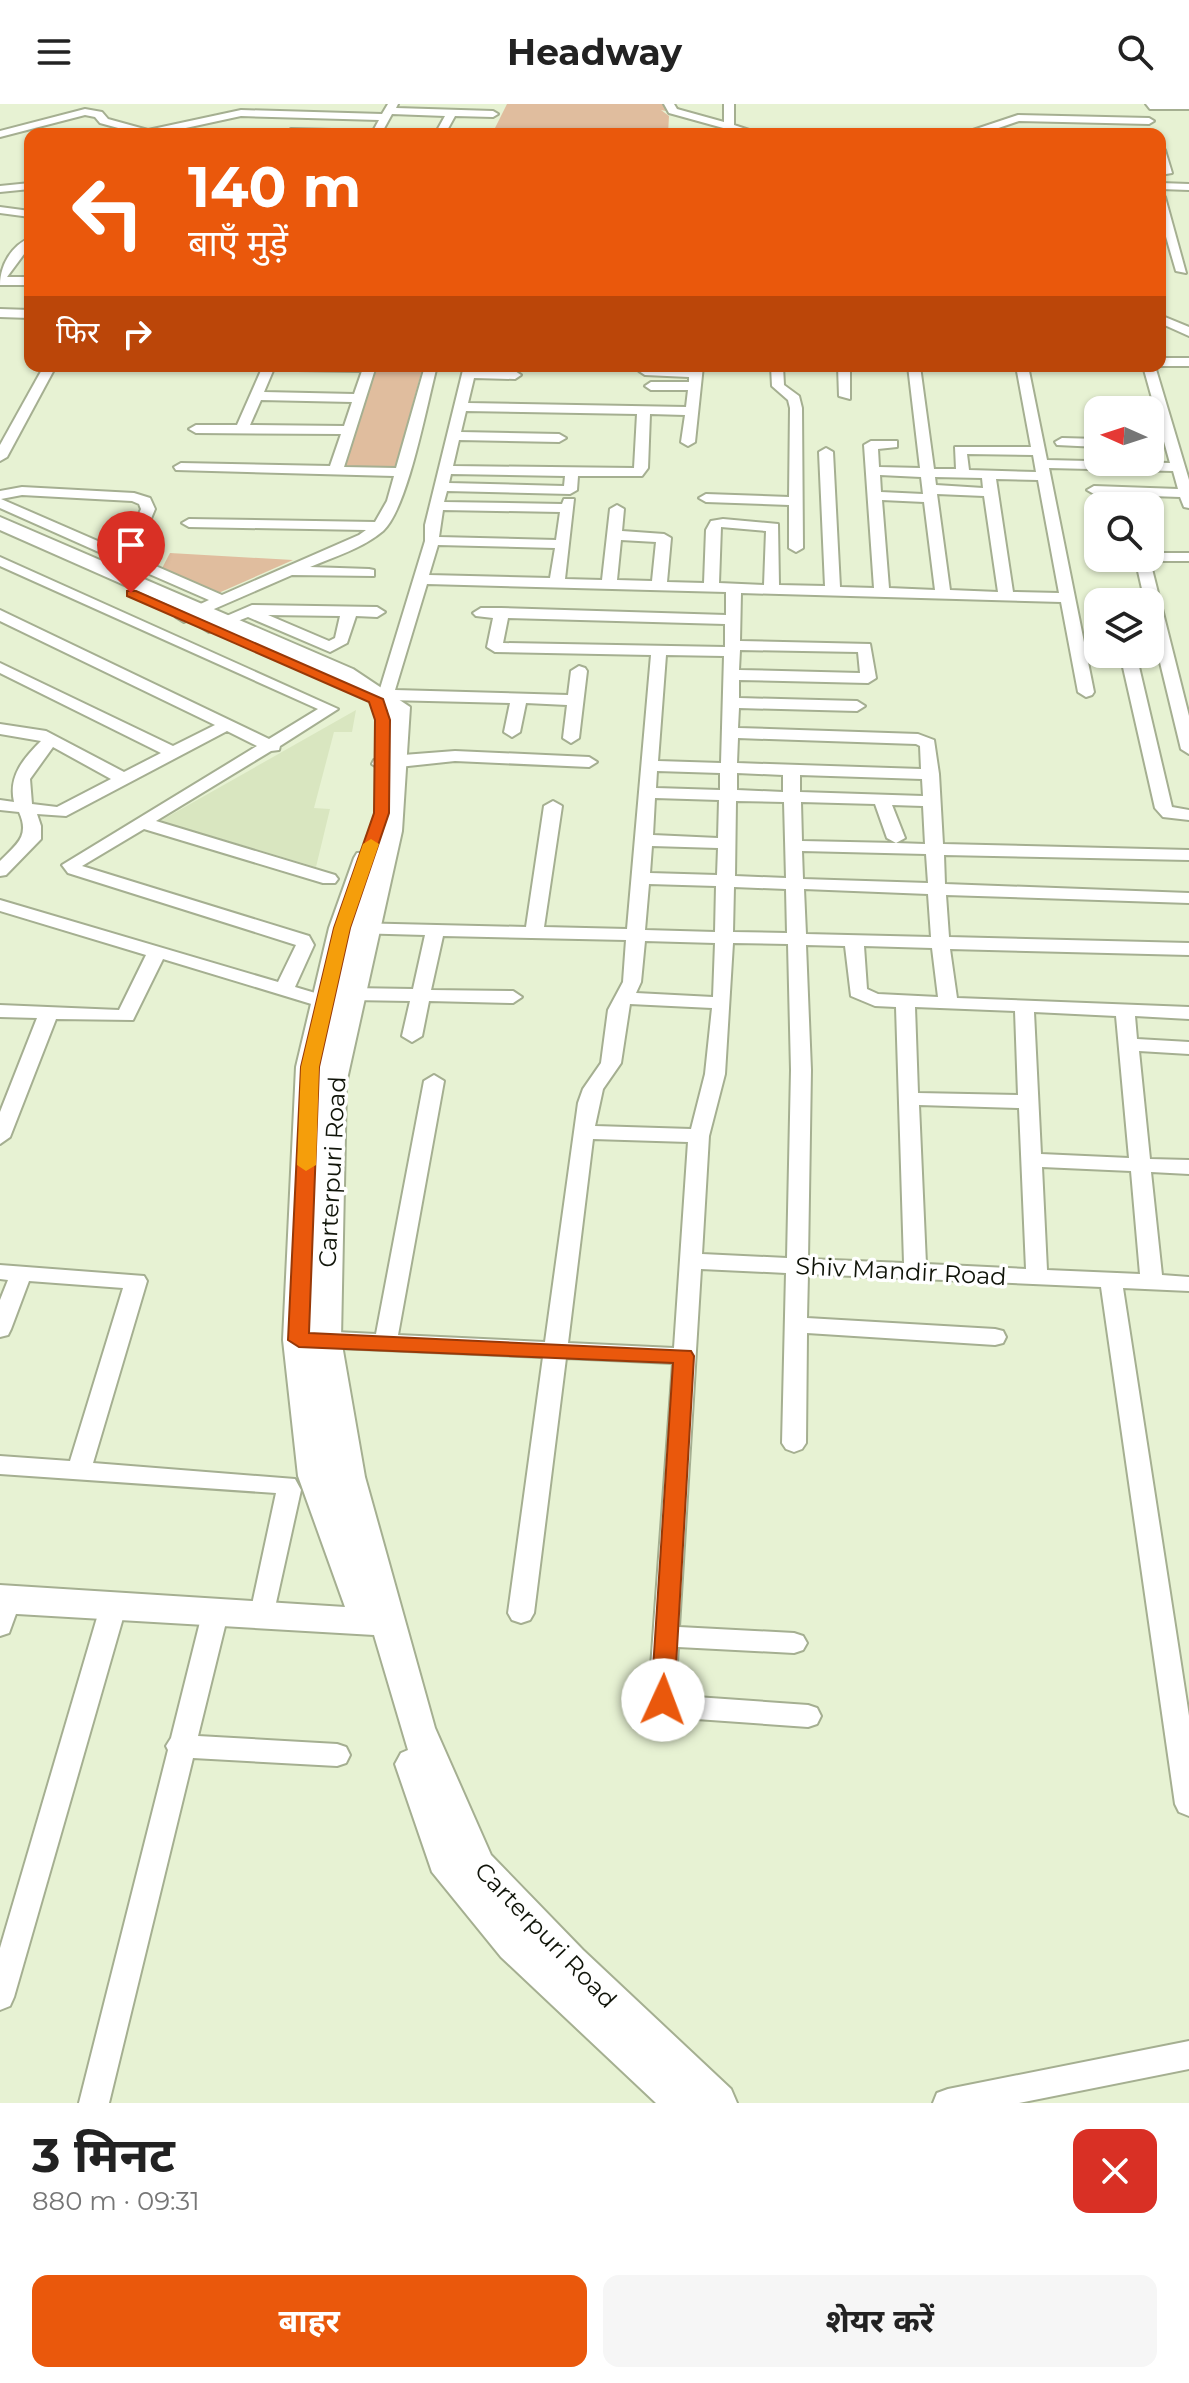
<!DOCTYPE html>
<html lang="hi">
<head>
<meta charset="utf-8">
<style>
  :root { --surface:#fff; --page:#f6f6f6; --text:#222; --muted:#767676; --accent:#ea580c }
  body { margin:0; font-family:Montserrat,"Noto Sans Devanagari",sans-serif; background:var(--page); color:var(--text); height:100vh; display:flex; flex-direction:column; font-size:30px; white-space:nowrap }
  * { box-sizing:border-box; margin:0 }
  p { font-size:26px; color:var(--muted) }
  .icon { flex:none; width:44px; height:44px; fill:none; stroke:currentColor; stroke-width:2; stroke-linecap:round; stroke-linejoin:round }
  .map { position:relative; height:1999px; overflow:hidden }
  .drawer { display:flex; flex-direction:column; background:var(--surface); flex:1 }
  .drawer>* { flex:none }
  .hud { position:absolute; left:24px; top:24px; width:1142px; height:244px; border-radius:16px; box-shadow:0 2px 6px #0004; background:#ea580c; color:#fff; overflow:hidden }
  .needle { width:52px; rotate:273deg }
  .controls { position:absolute; left:1084px; top:292px; display:grid; gap:16px }
  .controls a { display:grid; place-items:center; width:80px; height:80px; border-radius:16px; background:var(--surface); box-shadow:0 2px 6px #0004; font-size:40px }
  .pin { position:absolute; display:grid; place-items:center; width:68px; height:68px; color:#fff; margin:-82px -34px; border-radius:50% 50% 50% 0; rotate:-45deg; box-shadow:0 0 8px #0007 }
  .pin .icon { rotate:45deg }
  .me { position:absolute; width:88px; margin:-44px; rotate:2deg; stroke-linejoin:round; filter:drop-shadow(0 0 6px #0008) }
  .turn { display:flex; align-items:center; gap:28px; height:168px; padding:0 32px; font-size:36px }
  .turn .icon { width:104px; height:104px; stroke-width:2.5 }
  .turn b { display:block; font-size:56px; line-height:68px }
  .then { display:flex; align-items:center; height:76px; padding:0 32px; background:#0003; gap:16px; font-size:30px }
  .round { display:grid; place-items:center; flex:none; width:84px; height:84px; border-radius:16px; background:var(--page) }
  .headline { display:flex; align-items:center; justify-content:space-between; height:136px; padding:0 32px }
  h1 { font-size:48px; font-weight:700; line-height:60px }
  .cta { display:flex; gap:16px; margin-top:auto; padding:16px 32px }
  .cta a { flex:1; height:92px; border-radius:16px; background:var(--accent); color:#fff; font-size:32px; font-weight:700; line-height:92px; text-align:center }
  .cta a+a { background:var(--page); color:var(--text) }
  header { display:flex; justify-content:space-between; align-items:center; height:104px; padding:0 32px; background:var(--surface); font-size:36px; font-weight:700 }
  .map>svg:first-child { display:block }
</style>
</head>
<body>
<header><svg class="icon" aria-label="menu" viewBox="0 0 24 24"><path d="M4 6h16M4 12h16M4 18h16"/></svg>Headway<svg class="icon" aria-label="search" viewBox="0 0 24 24"><circle cx="10" cy="10" r="6"/><path d="M15 15l6 6"/></svg></header>
<div class="map">
<svg width="1189" height="1999" viewBox="0 0 1189 1999">
  <rect width="100%" height="100%" fill="#e7f2d3"/>
  <polygon fill="#d9e6c0" points="356,606 352,628 334,628 314,704 330,705 316,763 160,717"/>
  <g fill="#e0bd9e">
    <polygon points="507,0 674,0 685,8 718,15 713,17 661,6 669,12 668,30 492,30"/>
    <polygon points="375,262 423,262 395,364 343,363"/>
    <polygon points="170,449 293,456 214,491 160,468"/>
  </g>
  <g fill="none" stroke-linecap="round" stroke-linejoin="round">
    <defs>
      <g id="street">
        <polygon points="388,0 398,0 396,4 493,7 498,10 493,13 455,12 445,30 435,30 445,12 392,10 381,30 286,28 291,25 373,27 379,16 241,12 158,30 140,30 100,19 95,13 85,11 0,33 0,27 85,5 102,8 108,15 148,26 241,6 382,10"/>
        <polygon points="664,0 674,0 677,5 724,18 724,0 734,0 734,21 761,30 745,30 669,9"/>
        <polygon points="1146,0 1189,0 1189,5 1150,5"/>
        <polygon points="1018,11 1149,14 1154,17 1149,20 1019,17 981,30 941,29 946,26 973,26"/>
        <polygon points="1160,43 1165,46 1172,69 1160,71"/>
        <polygon points="30,79 30,85 0,88 0,82"/>
        <polygon points="1160,79 1189,80 1189,86 1160,85"/>
        <polygon points="1160,90 1165,93 1186,169 1176,167 1160,112"/>
        <polygon points="0,103 30,107 30,113 0,109"/>
        <path d="M30,134V142L7,173H30V181H0C0,161 12,141 30,134Z"/>
        <polygon points="0,205 30,206 30,214 0,213"/>
        <polygon points="1160,211 1189,223 1189,232 1160,219"/>
        <rect x="1160" y="254" width="29" height="8"/>
        <polygon points="44,262 56,262 7,353 0,357 0,341"/>
        <path d="M263,262H275L264,288L354,290L362,267L297,266L291,262H376L344,363L396,364L425,262H437C427,299 408,404 383,427C363,444 334,453 310,463L369,465L374,466V472L292,471L184,518L176,513L179,510L209,496L131,462L128,468H118L119,457L0,404V387L22,383L134,389L150,394L155,405L135,453L222,491L359,431L366,426L189,423L182,419L189,415L375,418L387,397L394,372L176,366L174,363L181,359L330,362L341,330L196,329L189,325L196,321H237ZM261,296L352,298L344,322L250,321ZM22,391L132,397L139,400L141,405L123,448L1,395Z"/>
        <path d="M464,262H476L475,266L515,267L521,271L515,275L474,274L468,299L686,303L688,286H651L645,282L651,278H689V273L645,271L639,267L645,263L690,265L691,262H703L695,338L688,342L681,338L685,311L650,310L648,364L642,372H578L577,386L570,390L447,387L444,398L562,400L564,395H574L565,475L602,476L610,405L617,401L624,405L622,427L664,430L671,434L667,478L704,479L706,426L711,417L723,415L778,420L779,481L825,482L819,348L826,344L833,348L840,483L874,484L864,341L871,337H897V343L878,345L879,363L920,364L908,262H920L934,365H956L955,343H1031L1016,262H1028L1047,356L1170,359L1143,262H1155L1189,376V404L1184,403L1180,393L1094,390L1087,386L1094,382L1178,385L1173,367L1049,364L1094,588L1092,591L1086,593L1078,588L1061,498L741,489L740,537L870,540L876,574L868,579L739,576V594L857,597L865,602L857,607L739,604L738,624L918,630L934,636L939,670L943,740L1189,746V756L944,751L945,780L1189,789V799L946,791L949,833L1189,839V851L950,845L957,894L1189,903V915L1135,912L1137,935L1189,938V950L1139,947L1150,1055L1189,1056V1070L1151,1068L1162,1171L1189,1173V1187L1123,1184L1189,1612V1712L1179,1708L1175,1700L1101,1183L808,1170L807,1214L995,1225L1003,1227L1006,1233L1003,1239L995,1241L807,1229L806,1339L802,1345L794,1348L786,1345L782,1339L786,1169L701,1165L679,1523L794,1529L803,1532L807,1539L803,1546L794,1549L678,1543L675,1589L682,1592L808,1601L817,1604L821,1612L817,1620L808,1623L682,1614L659,1607L649,1591L673,1259L566,1254L534,1509L530,1516L521,1519L512,1516L508,1509L543,1253L316,1243L308,1241L305,1235L308,1229L316,1227L376,1230L424,977L434,971L444,977L398,1231L545,1238L578,999L583,985L601,959L608,906L623,878L626,836L443,832L431,886L513,887L522,893L513,899L429,897L422,932L412,938L402,932L410,897L351,896L342,890L351,884L413,885L425,831L353,829L344,824L353,819L526,823L544,702L553,697L562,702L544,823L627,825L651,551L495,548L487,543L493,514L476,512L473,509L481,504H501L726,511V488L427,480L395,586L568,591L571,567L579,562L585,564L587,567L579,634L571,639L563,634L567,601L526,599L520,628L512,633L504,628L510,599L388,596L370,598V592L379,588L425,437V421ZM466,307L637,310L634,364L453,362L459,336L559,338L566,334L559,330L461,328ZM967,350L1033,351L1036,368L969,366ZM451,370L565,372L564,382L449,379ZM880,371L921,373L923,390L881,388ZM935,373L982,374L983,384L936,381ZM996,375L1038,376L1059,489L1013,488ZM937,390L984,392L998,488L950,486ZM882,396L924,398L935,486L889,484ZM443,406L560,408L556,436L439,433ZM721,423L766,427L764,481L719,479ZM621,436L656,438L652,477L617,476ZM438,441L555,444L550,474L429,471ZM508,514L725,520V543L503,539ZM740,546L858,548L860,569L739,566ZM666,551L724,552L721,659L658,657ZM738,634L916,640L920,642L921,665L737,659ZM657,667L720,669V686L656,684ZM737,669L783,671V688L737,686ZM800,671L922,675L923,692L800,688ZM655,694L719,696L718,734L653,731ZM736,697L784,698L786,774L735,772ZM801,698L875,700L887,734L896,739L802,737ZM892,701L923,702L925,740L896,739L905,734ZM652,742L718,744L717,771L650,769ZM802,747L926,750L928,779L803,775ZM649,780L716,782L715,828L645,826ZM734,783L786,785L787,829L733,828ZM804,785L928,790L931,833L806,830ZM645,837L715,839L713,893L636,889L641,878ZM733,839L788,840L791,966L787,1154L702,1150L709,1032L725,970ZM806,841L845,842L851,892L875,902L896,903L904,1159L808,1155L811,966ZM864,842L932,844L938,893L878,890L867,885ZM630,900L712,904L705,970L691,1025L595,1022L603,985L621,959ZM915,903L1015,907L1018,991L918,989ZM1034,908L1116,912L1129,1054L1041,1050ZM919,1001L1019,1004L1026,1165L926,1160ZM593,1035L688,1038L674,1244L568,1239ZM1042,1063L1131,1067L1140,1170L1047,1166Z"/>
        <polygon points="771,262 783,262 784,281 799,292 802,304 803,444 796,448 789,444 789,401 706,398 699,394 706,390 789,393 790,304 788,296 772,282"/>
        <polygon points="838,262 850,262 850,295 839,292"/>
        <polygon points="1062,334 1098,335 1098,343 1057,341 1055,338"/>
        <polygon points="1150,449 1189,449 1189,457 1150,457 1189,612 1189,650 1181,645 1150,517 1150,498 1145,498 1135,454 1150,454"/>
        <path d="M0,453L338,605L280,642L279,646L271,647L156,717L335,771L338,775L335,779H323L144,725L82,762L309,832L314,841L295,883L332,894L334,898L332,902H318L163,855L133,916L56,915L10,1033L0,1040V1008L37,914L0,913V901L119,906L146,851L0,807V796L278,878L296,841L68,769L62,761L257,642L227,627L66,712L37,710L41,722V735L6,771L0,772V757C17,740 30,732 19,708L0,706V696L14,698C8,672 24,654 41,637L0,630V620L46,627L124,668L161,649L0,569V559L173,642L215,621L0,517V506L269,635L318,605L0,462ZM53,643L111,675L57,703L32,700L30,675Z"/>
        <path d="M252,501L377,503L385,508L377,513L356,512L347,539L330,548L248,513L209,528L201,523ZM268,511L340,512L335,534L329,537Z"/>
        <polygon points="1120,550 1136,550 1172,703 1189,706 1189,716 1163,713 1155,704"/>
        <polygon points="455,647 589,653 597,658 589,663 455,657 380,665 372,660 374,656 403,651"/>
        <polygon points="0,1161 144,1172 147,1177 93,1359 295,1375 301,1386 272,1517 263,1520 254,1517 250,1510 276,1389 0,1370 0,1352 70,1357 123,1184 29,1177 11,1225 8,1231 0,1233 0,1196 8,1176 0,1175"/>
        <polygon points="9,1486 18,1489 21,1496 9,1529 0,1532 0,1489"/>
        <polygon points="114,1490 123,1493 127,1500 14,1893 10,1902 0,1906 0,1844 101,1500 105,1493"/>
        <polygon points="216,1496 225,1499 229,1506 198,1632 337,1640 346,1643 350,1651 346,1659 337,1662 193,1654 109,1999 79,1999 168,1646 166,1642 171,1634 203,1506 207,1499"/>
        <polygon points="1189,1937 1189,1965 1019,1999 933,1999 937,1989 948,1985"/>
      </g>
      <polygon id="secondary" points="0,413 353,565 410,603 402,727 346,980 341,1235 365,1373 435,1624 491,1751 583,1846 731,1985 737,1999 656,1999 501,1853 432,1768 395,1660 401,1649 408,1646 374,1531 0,1509 0,1481 345,1503 298,1372 283,1236 296,963 329,824 354,754 357,749 373,748 378,727 388,606 337,575 0,426"/>
    </defs>
    <use href="#street" stroke="#a5af91" stroke-width="4"/>
    <use href="#secondary" stroke="#a5af91" stroke-width="4"/>
    <use href="#street" fill="#fff" fill-rule="evenodd"/>
    <use href="#secondary" fill="#fff" fill-rule="evenodd"/>
  </g>
  <polygon fill="#ea580c" stroke="#983908" stroke-width="2" points="127,487 136,487 383,595 390,616 389,709 350,824 319,963 309,1229 691,1247 694,1252 674,1596 671,1603 663,1606 654,1603 651,1596 673,1259 299,1243 288,1236 301,963 334,824 374,709 375,616 369,598 127,492"/>
  <polygon fill="#f59e0b" points="371,735 379,740 350,824 319,963 316,1061 306,1067 297,1061 301,963 334,824 363,740"/>
  <g text-anchor="middle" dominant-baseline="central" stroke-width="7" stroke-linejoin="round" paint-order="stroke">
    <g font-size="24" fill="#101409" stroke="#fff">
      <text transform="translate(332 1068) rotate(-87)">Carterpuri Road</text>
      <text transform="translate(901 1167) rotate(3)">Shiv Mandir Road</text>
      <text transform="translate(546 1831) rotate(46)">Carterpuri Road</text>
    </g>
  </g>
</svg>
<div class="controls">
<a><svg class="needle" viewBox="-14 -14 28 28"><path d="M0-13l5 13h-10z" fill="#e53935"/><path d="M0 13l5-13h-10z" fill="#767676"/></svg></a>
<a><svg class="icon" aria-label="search" viewBox="0 0 24 24"><circle cx="10" cy="10" r="6"/><path d="M15 15l6 6"/></svg></a>
<a><svg class="icon" aria-label="layers" viewBox="0 0 24 24"><path d="M12 4l9 5-9 5-9-5zM3 14l9 5 9-5"/></svg></a>
</div>
<div class="pin" style="left:131px;top:489px;background:#d93025"><svg class="icon" aria-label="arrive" viewBox="0 0 24 24"><path d="M6 21V4h12l-3 4 3 4H6"/></svg></div>
<svg class="me" style="left:663px;top:1596px" viewBox="-20 -20 40 40"><circle r="19" fill="#fff"/><path d="M0-13L10 11 0 6-10 11z" fill="#ea580c"/></svg>
<div class="hud">
<div class="turn"><svg class="icon" aria-label="left" viewBox="0 0 24 24"><path d="M17 20v-9H6M10 6l-5 5 5 5"/></svg><div><b>140 m</b>बाएँ मुड़ें</div></div>
<div class="then">फिर<svg class="icon" aria-label="right" viewBox="0 0 24 24"><path d="M7 20v-9h11M14 6l5 5-5 5"/></svg></div>
</div>
</div>
<section class="drawer">
<div class="headline"><div><h1>3 मिनट</h1><p>880 m · 09:31</p></div><a class="round" style="background:#d93025;color:#fff"><svg class="icon" aria-label="close" viewBox="0 0 24 24"><path d="M6 6l12 12M18 6L6 18"/></svg></a></div>
<div class="cta"><a>बाहर</a><a>शेयर करें</a></div>
</section>
</body>
</html>
